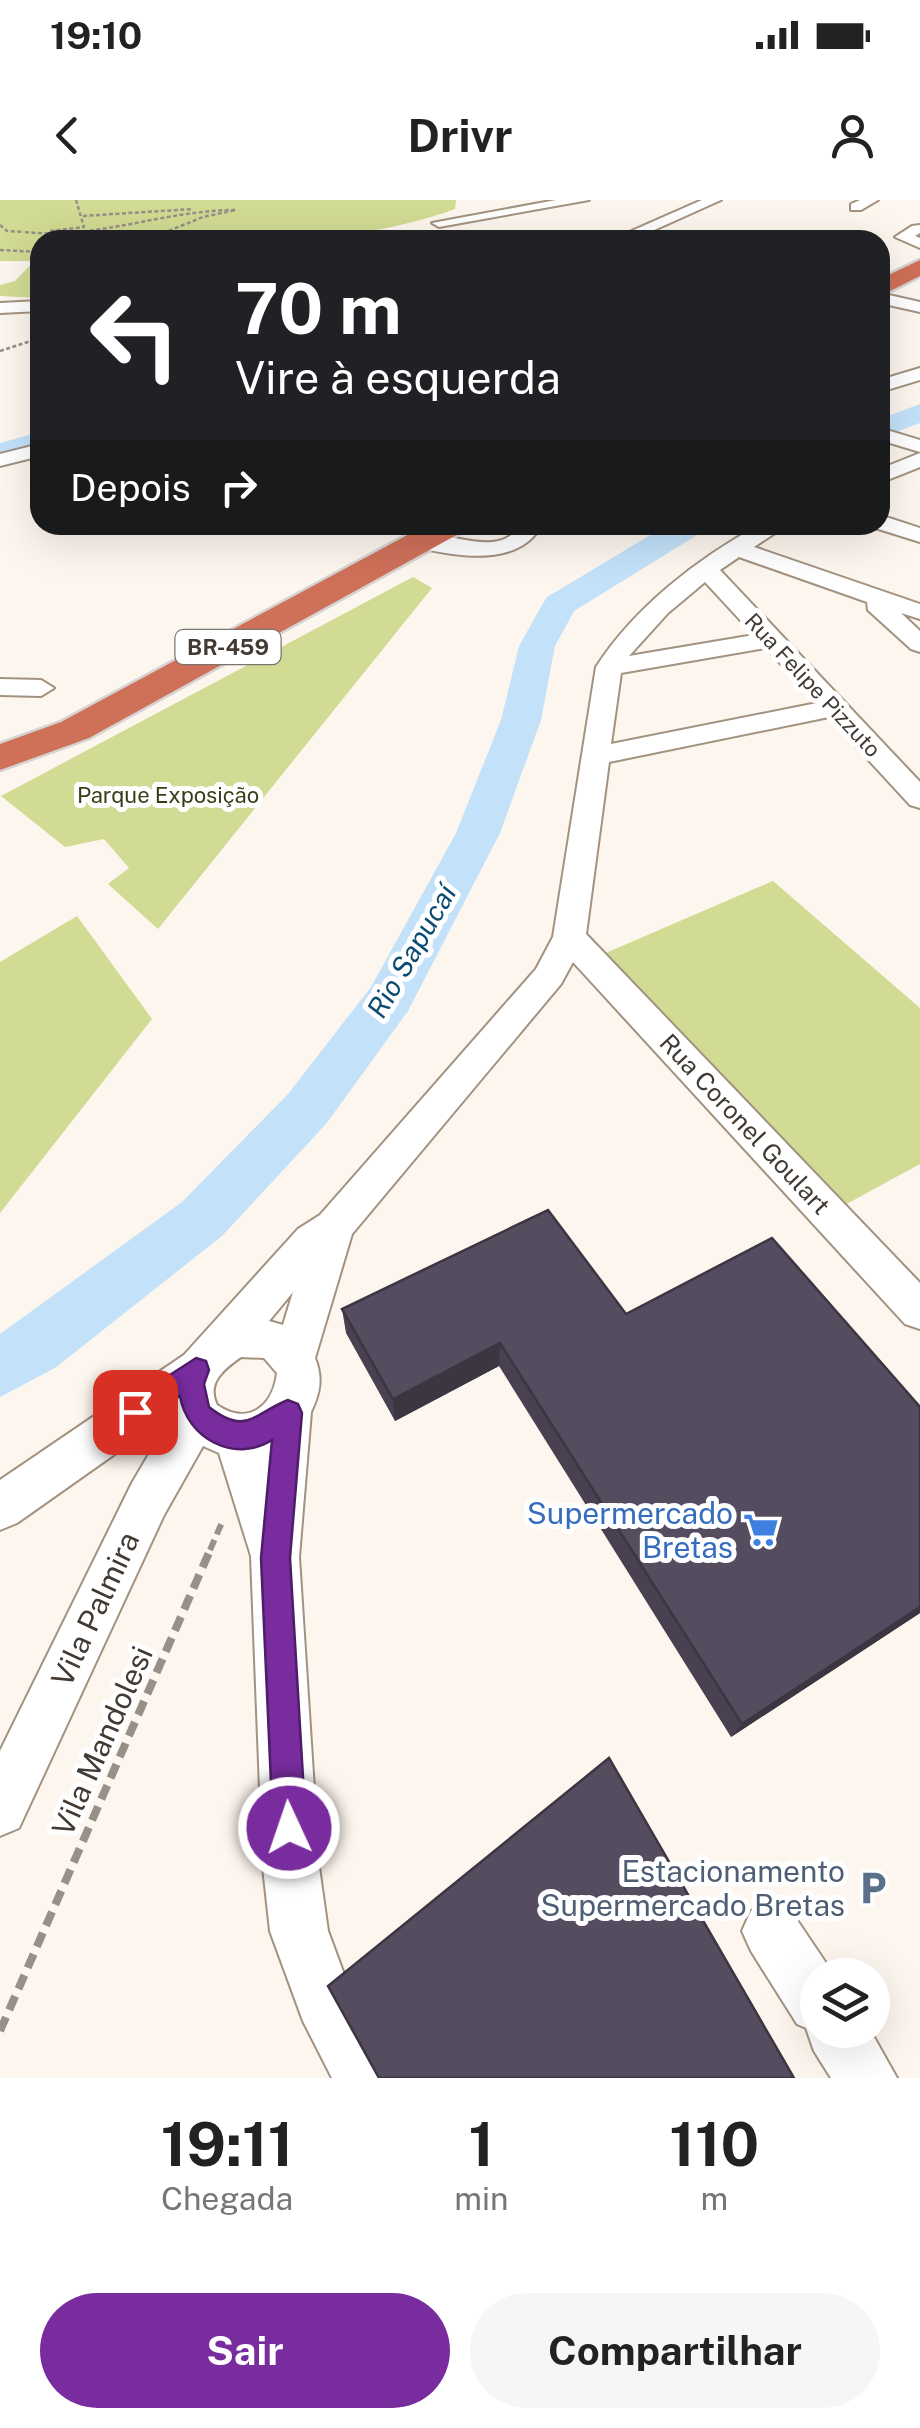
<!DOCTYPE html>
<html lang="pt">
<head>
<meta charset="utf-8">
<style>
  :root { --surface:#fff; --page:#f6f6f6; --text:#222; --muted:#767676; --accent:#782c9e }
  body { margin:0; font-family:"Public Sans",sans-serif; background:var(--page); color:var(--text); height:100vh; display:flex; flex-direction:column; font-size:38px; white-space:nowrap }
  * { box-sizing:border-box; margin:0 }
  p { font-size:32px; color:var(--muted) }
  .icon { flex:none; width:55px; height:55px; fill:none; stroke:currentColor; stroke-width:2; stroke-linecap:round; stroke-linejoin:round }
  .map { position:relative; height:1878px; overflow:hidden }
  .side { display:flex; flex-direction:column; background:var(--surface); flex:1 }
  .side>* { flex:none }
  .top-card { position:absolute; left:30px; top:30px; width:860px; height:305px; border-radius:30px; box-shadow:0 10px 40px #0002; background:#202124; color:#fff; overflow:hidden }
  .tools { position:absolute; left:800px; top:1758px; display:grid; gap:20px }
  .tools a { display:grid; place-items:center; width:90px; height:90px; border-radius:50%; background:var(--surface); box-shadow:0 10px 40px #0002; font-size:50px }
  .pin { position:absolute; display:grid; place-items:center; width:85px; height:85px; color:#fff; margin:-42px; border-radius:20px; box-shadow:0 5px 15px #0006 }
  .me { position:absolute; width:110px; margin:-55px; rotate:357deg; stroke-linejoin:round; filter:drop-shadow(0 0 8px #0008) }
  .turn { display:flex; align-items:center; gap:35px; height:210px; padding:0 40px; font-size:45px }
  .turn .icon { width:130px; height:130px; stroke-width:2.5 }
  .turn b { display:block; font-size:70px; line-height:85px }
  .then { display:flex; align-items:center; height:95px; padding:0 40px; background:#0003; gap:20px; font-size:38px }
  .eta { display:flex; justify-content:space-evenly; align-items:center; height:170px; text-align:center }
  .eta b { font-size:60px; font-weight:700; line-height:70px }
  .button { display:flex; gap:20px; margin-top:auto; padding:20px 40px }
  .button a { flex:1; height:115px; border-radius:60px; background:var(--accent); color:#fff; font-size:40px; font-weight:700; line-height:115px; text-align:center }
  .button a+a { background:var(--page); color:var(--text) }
  .status { display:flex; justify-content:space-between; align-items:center; height:70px; padding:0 50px; background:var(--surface); direction:ltr }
  .status svg { height:28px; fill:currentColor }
  header { display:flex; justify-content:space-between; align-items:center; height:130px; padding:0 40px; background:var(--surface); font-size:45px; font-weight:700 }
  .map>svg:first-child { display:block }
</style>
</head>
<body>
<div class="status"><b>19:10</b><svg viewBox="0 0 49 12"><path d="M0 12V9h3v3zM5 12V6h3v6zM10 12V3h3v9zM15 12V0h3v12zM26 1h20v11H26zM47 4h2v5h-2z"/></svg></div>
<header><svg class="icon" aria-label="back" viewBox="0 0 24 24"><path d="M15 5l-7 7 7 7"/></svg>Drivr<svg class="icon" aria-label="person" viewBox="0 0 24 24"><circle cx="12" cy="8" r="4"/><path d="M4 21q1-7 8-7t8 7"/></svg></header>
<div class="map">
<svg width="920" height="1878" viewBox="0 0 920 1878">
  <rect width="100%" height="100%" fill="#fdf6ee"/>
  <g fill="#d2db93">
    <path d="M0,0H456L455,9C325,56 176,40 40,40V98L0,96V85L15,81L34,61H0Z"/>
    <polygon points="413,377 432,388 158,729 108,684 129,668 104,639 65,647 1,596"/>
    <polygon points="773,681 920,808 920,964 843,1006 601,755"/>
    <polygon points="77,716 152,819 0,1013 0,762"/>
  </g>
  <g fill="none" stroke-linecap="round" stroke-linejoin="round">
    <g fill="#c3e2fa" fill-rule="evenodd">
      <polygon points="920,204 920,223 880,238 880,219"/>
      <polygon points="40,232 40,250 0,261 0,243"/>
      <polygon points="667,325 706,325 702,332 574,411 555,446 541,520 500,633 408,811 326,924 222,1036 55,1168 0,1197 0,1134 182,1002 288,894 371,787 456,633 501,520 519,446 542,405 547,397"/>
    </g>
    <defs>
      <g id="minor">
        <polygon points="556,0 589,0 439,27 432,23"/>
        <polygon points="702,0 721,0 632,40 611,40"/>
        <polygon points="860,0 878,0 861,10 851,10 851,4"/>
        <polygon points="920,25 920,33 915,36 920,38 920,48 895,37 912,26"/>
        <polygon points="880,93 920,102 920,112 880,103"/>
        <polygon points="40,101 40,111 0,113 0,103"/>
        <polygon points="920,168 920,180 880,192 880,180"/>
        <polygon points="880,228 920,240 920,252 880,240"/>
        <polygon points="40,244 40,256 0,266 0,254"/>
        <polygon points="920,253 920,267 880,283 880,269"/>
        <polygon points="880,315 920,328 920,342 872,327 880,325"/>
        <path d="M520,325H542C517,369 454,356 412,346L409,341C432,318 496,366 520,325Z"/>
        <path d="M759,325H787L754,347L920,404V419L901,413L920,431V452L911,449L868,410L867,402L739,357L720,370L920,582V608L910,605L829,517L609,562L586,734L920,1083V1129L905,1124L573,762L561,784L352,1034L315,1158C323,1178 320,1193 311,1212L299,1357L319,1667L328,1731L348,1785L394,1878H332L303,1821L270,1731L263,1667L251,1356L219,1253L203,1246L164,1315L19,1628L0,1636V1551L132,1283L173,1213L17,1323L0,1330V1280L184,1155L298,1029L320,1015L536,769L553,737L596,467C635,407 697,359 759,325ZM705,382L754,435L629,456L668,413ZM766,448L817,503L611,544L621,473ZM293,1092L283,1125L269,1121ZM241,1157L264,1158L277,1173C273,1207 248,1226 217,1205C206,1183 224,1169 241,1157Z"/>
        <polygon points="0,479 41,480 54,488 41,496 0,495"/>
        <polygon points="771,1702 791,1711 834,1775 818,1775 818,1830 870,1830 897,1878 831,1878 814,1851 806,1828 797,1824 751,1751 742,1731 751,1711"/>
      </g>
      <g id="highway">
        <polygon points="920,60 920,76 880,96 880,79"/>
        <polygon points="426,325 466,325 462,332 89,538 0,570 0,544 61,522"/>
      </g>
    </defs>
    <use href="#minor" stroke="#a39280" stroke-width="4"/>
    <use href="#highway" stroke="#d5d4d2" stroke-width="5"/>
    <g stroke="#979088" stroke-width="2.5" stroke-dasharray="4 2.5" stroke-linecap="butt">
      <polyline points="83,16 193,9"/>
      <polyline points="0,25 7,31 24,32"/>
      <polyline points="50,31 84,27 76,0"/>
      <path d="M25,32C97,40 164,10 236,10L203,17L146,40"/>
      <polyline points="0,50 40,52"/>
      <polyline points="0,151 40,138"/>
    </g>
    <polyline stroke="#979088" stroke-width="6" stroke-dasharray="11 6" stroke-linecap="butt" points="210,1350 223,1320"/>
    <polyline stroke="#979088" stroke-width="8" stroke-dasharray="15 8" stroke-linecap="butt" points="0,1831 211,1348"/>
    <use href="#minor" fill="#fff" fill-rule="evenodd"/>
    <use href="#highway" fill="#cf7059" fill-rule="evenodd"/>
  </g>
  <polygon fill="#494152" points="342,1109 626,1114 920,1413 731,1537 499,1166 395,1221 346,1133"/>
  <g fill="#3c3542">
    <polygon points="500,1143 499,1166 395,1221 393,1199"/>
    <polygon points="920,1407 920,1413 731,1537 742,1524"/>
  </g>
  <g fill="#554c5f" stroke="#3c3542" stroke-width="2.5">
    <polygon points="548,1010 626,1114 772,1038 920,1207 920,1407 742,1524 500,1143 393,1199 342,1109"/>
    <polygon points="609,1558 794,1878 379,1878 328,1786"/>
  </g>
  <path fill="#782c9e" stroke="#4e1d67" stroke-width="2.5" d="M196,1158L206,1161L209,1170L204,1184L209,1207C246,1236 253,1214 288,1200L298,1204L302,1213L290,1358L306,1628L301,1640L289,1645L278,1640L273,1628L261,1358L272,1240C234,1264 187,1238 180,1196L135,1225L125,1221L121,1212L125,1204Z"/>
  <defs>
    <symbol id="supermarket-bare" viewBox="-9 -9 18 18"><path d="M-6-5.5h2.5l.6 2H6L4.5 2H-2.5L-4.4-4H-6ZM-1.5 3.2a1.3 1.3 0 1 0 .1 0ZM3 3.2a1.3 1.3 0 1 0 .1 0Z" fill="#3f7fe0" stroke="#fff" stroke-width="2.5" paint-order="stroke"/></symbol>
    <symbol id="parking-bare" viewBox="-9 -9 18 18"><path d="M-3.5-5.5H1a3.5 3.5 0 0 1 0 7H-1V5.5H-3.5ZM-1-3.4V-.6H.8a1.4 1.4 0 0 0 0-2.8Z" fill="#5c6f8a" stroke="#fff" stroke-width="2.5" paint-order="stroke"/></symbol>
  </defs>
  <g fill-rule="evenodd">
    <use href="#supermarket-bare" x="736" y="1305" width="50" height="50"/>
    <use href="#parking-bare" x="848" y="1663" width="50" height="50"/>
  </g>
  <g text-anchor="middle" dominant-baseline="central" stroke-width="10" stroke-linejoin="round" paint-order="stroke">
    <rect fill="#fff" stroke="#7b7570" stroke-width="2.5" x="175.5" y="430" width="105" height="34" rx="8"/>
    <g font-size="22" font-weight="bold" fill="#423a33">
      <text x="228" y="447">BR-459</text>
    </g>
    <g font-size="22" fill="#423a33" stroke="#fff">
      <text transform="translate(813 485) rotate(47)">Rua Felipe Pizzuto</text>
    </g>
    <g font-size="22" fill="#3a3e17" stroke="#fff">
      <text x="168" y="595">Parque Exposição</text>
    </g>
    <g font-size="25" fill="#423a33" stroke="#fff">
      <text transform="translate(745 924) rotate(47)">Rua Coronel Goulart</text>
    </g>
    <g font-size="28" font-style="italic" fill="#0c4c72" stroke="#fff">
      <text transform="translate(411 751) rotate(-60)">Rio Sapucaí</text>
    </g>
    <g font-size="30" fill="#366cbe" stroke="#fff" text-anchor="end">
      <text x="733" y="1313">Supermercado<tspan x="733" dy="34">Bretas</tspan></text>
    </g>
    <g font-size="30" fill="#423a33" stroke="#fff">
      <text transform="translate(95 1409) rotate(-65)">Vila Palmira</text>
      <text transform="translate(102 1541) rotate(-66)">Vila Mandolesi</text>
    </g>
    <g font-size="30" fill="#4e5e75" stroke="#fff" text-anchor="end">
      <text x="845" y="1671">Estacionamento<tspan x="845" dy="34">Supermercado Bretas</tspan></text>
    </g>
  </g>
</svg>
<div class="tools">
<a><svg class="icon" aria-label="layers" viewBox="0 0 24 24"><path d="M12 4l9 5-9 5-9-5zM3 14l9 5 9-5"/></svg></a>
</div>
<div class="pin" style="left:135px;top:1212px;background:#d93025"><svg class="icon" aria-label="arrive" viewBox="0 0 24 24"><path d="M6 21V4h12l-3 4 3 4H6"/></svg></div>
<svg class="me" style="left:289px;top:1628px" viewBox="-20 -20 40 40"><circle r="17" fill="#782c9e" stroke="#fff" stroke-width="3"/><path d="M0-11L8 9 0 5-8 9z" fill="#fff"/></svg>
<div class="top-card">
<div class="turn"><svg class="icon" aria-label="left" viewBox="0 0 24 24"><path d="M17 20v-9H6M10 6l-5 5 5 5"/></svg><div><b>70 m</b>Vire à esquerda</div></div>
<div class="then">Depois<svg class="icon" aria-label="right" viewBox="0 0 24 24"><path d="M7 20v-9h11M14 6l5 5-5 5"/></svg></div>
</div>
</div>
<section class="side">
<div class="eta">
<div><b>19:11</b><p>Chegada</p></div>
<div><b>1</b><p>min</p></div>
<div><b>110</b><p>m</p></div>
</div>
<div class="button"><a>Sair</a><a>Compartilhar</a></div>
</section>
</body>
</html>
